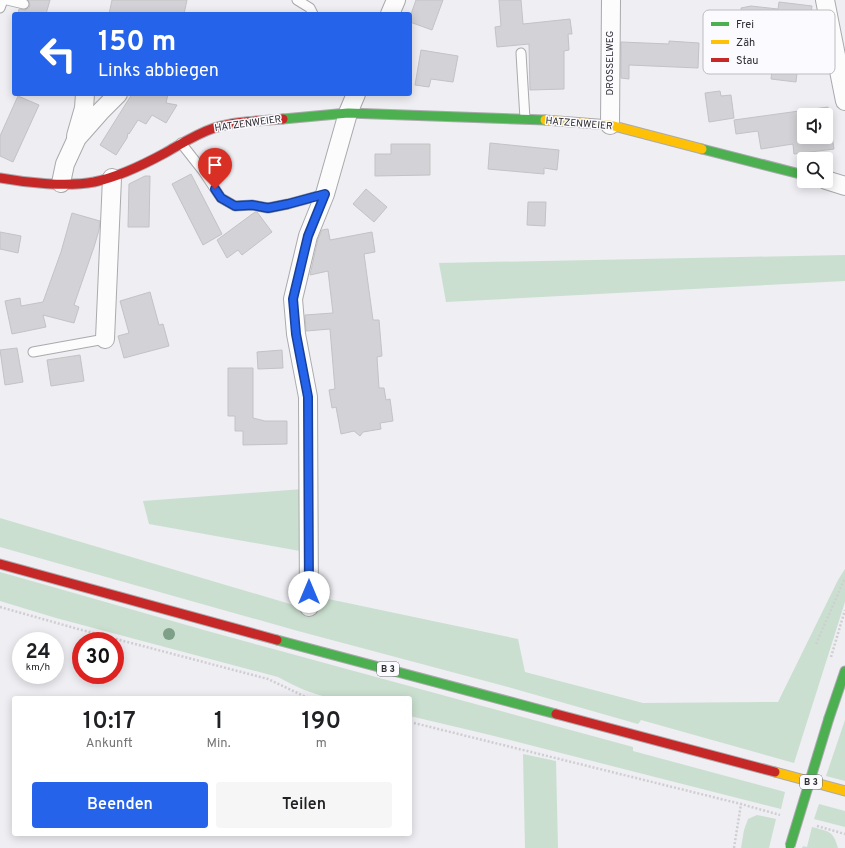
<!DOCTYPE html>
<html lang="de">
<head>
<meta charset="utf-8">
<style>
  :root { --surface:#fff; --page:#f6f6f6; --text:#202124; --muted:#757577; --accent:#2563eb }
  body { margin:0; font-family:Overpass,sans-serif; background:var(--page); color:var(--text); height:100vh; display:flex; flex-direction:column; font-size:15px; white-space:nowrap }
  * { box-sizing:border-box; margin:0 }
  p { font-size:13px; color:var(--muted) }
  .icon { flex:none; width:22px; height:22px; fill:none; stroke:currentColor; stroke-width:2; stroke-linecap:round; stroke-linejoin:round }
  .map { position:relative; flex:1; overflow:hidden }
  .panel { position:absolute; left:12px; top:696px; width:400px; height:140px; display:flex; flex-direction:column; background:var(--surface); border-radius:4px; box-shadow:0 2px 10px #0003 }
  .panel>* { flex:none }
  .banner { position:absolute; left:12px; top:12px; width:400px; height:84px; border-radius:4px; box-shadow:0 2px 10px #0003; background:#2563eb; color:#fff; overflow:hidden }
  .tools { position:absolute; left:797px; top:108px; display:grid; gap:8px }
  .tools a { display:grid; place-items:center; width:36px; height:36px; border-radius:4px; background:var(--surface); box-shadow:0 2px 10px #0003; font-size:20px }
  .speed { position:absolute; left:12px; top:632px; display:flex; gap:8px; font-size:20px; font-weight:700; text-align:center }
  .speed>* { display:grid; place-content:center; width:52px; height:52px; border-radius:50%; background:var(--surface); box-shadow:0 2px 10px #0003; line-height:1 }
  .speed small { font-size:10px; font-weight:400 }
  .speed .limit { border:6px solid #d22; background:#fff; color:#111 }
  .pin { position:absolute; display:grid; place-items:center; width:34px; height:34px; color:#fff; margin:-41px -17px; border-radius:50% 50% 50% 0; rotate:-45deg; box-shadow:0 0 4px #0007 }
  .pin .icon { rotate:45deg }
  .me { position:absolute; width:44px; margin:-22px; rotate:0deg; stroke-linejoin:round; filter:drop-shadow(0 0 3px #0008) }
  .turn { display:flex; align-items:center; gap:14px; height:84px; padding:0 20px; font-size:18px }
  .turn .icon { width:52px; height:52px; stroke-width:2.5 }
  .turn b { display:block; font-size:28px; line-height:34px }
  .eta { display:flex; justify-content:space-evenly; align-items:center; height:68px; text-align:center }
  .eta b { font-size:24px; font-weight:600; line-height:28px }
  .button { display:flex; gap:8px; margin-top:auto; padding:8px 20px }
  .button a { flex:1; height:46px; border-radius:4px; background:var(--accent); color:#fff; font-size:16px; font-weight:600; line-height:46px; text-align:center }
  .button a+a { background:var(--page); color:var(--text) }
  .map>svg:first-child { display:block }
</style>
</head>
<body>
<div class="map">
<svg width="845" height="848" viewBox="0 0 845 848">
  <rect width="100%" height="100%" fill="#eeeef3"/>
  <g fill="#cadfcf">
    <polygon points="845,255 845,281 446,302 439,263"/>
    <polygon points="303,489 300,551 149,524 143,501"/>
    <polygon points="0,518 317,612 319,597 518,639 525,672 643,703 778,702 838,580 845,569 845,602 794,763 641,720 638,724 508,687 298,631 0,547"/>
    <path d="M0,572L211,632L633,747V751L785,792L781,809L486,734L410,716V698H330C310,693 296,687 278,677L56,618L0,601Z"/>
    <polygon points="845,720 845,781 826,776"/>
    <polygon points="523,754 556,761 558,848 525,848"/>
    <polygon points="819,804 845,811 845,827 814,819"/>
    <polygon points="757,815 776,819 769,848 741,848 744,830 748,819"/>
    <path d="M812,827C829,832 833,830 838,848H802L803,846L807,847Z"/>
  </g>
  <g fill="#d3d2d6" stroke="#c3c3c6" fill-rule="evenodd">
    <polygon points="28,0 50,0 46,14 18,14 19,9 25,10 29,8 30,5"/>
    <polygon points="112,0 187,0 184,14 109,14"/>
    <polygon points="416,0 443,0 432,30 410,22 410,17"/>
    <polygon points="499,0 521,0 523,24 570,19 572,34 568,34 569,50 564,51 564,89 530,90 529,44 497,47 495,27 501,26"/>
    <polygon points="779,2 812,6 809,29 802,28 796,82 771,79 774,54 746,51 748,27 743,27 741,8 751,6 778,9"/>
    <polygon points="669,41 699,43 698,68 629,65 629,79 621,78 621,42 669,44"/>
    <polygon points="421,50 458,56 453,82 431,79 429,87 415,85"/>
    <polygon points="720,91 721,96 731,95 734,118 709,122 705,93"/>
    <polygon points="132,94 168,94 166,103 177,105 166,123 152,115 146,124 138,120 129,134 128,133 127,138 116,155 100,145"/>
    <polygon points="18,96 39,105 13,162 0,156 0,136"/>
    <path d="M828,107L834,149L794,154L793,144L761,149L758,131L736,134L734,120ZM804,115H826V137H804Z"/>
    <polygon points="490,143 559,150 557,170 544,168 544,174 488,169"/>
    <polygon points="391,144 430,144 430,175 375,176 375,154 391,154"/>
    <polygon points="191,174 222,234 203,245 172,184"/>
    <polygon points="145,176 150,176 149,227 128,227 129,184"/>
    <polygon points="366,189 387,207 374,222 353,204"/>
    <polygon points="528,202 546,202 545,226 527,225"/>
    <polygon points="255,212 257,212 272,232 242,255 238,250 227,258 217,240"/>
    <polygon points="72,213 100,221 99,230 94,247 74,305 79,307 74,323 43,315 46,327 12,334 5,301 20,298 21,306 43,302 61,252"/>
    <polygon points="328,229 330,240 372,232 375,252 364,254 373,320 379,320 382,356 377,357 379,388 384,388 386,400 390,399 393,421 380,423 381,429 363,432 360,436 354,431 341,434 336,407 332,408 329,390 335,389 330,329 306,331 305,315 333,313 328,271 310,275 318,239 322,230"/>
    <polygon points="0,232 21,236 18,253 0,249"/>
    <polygon points="150,292 159,325 163,324 169,346 124,358 118,336 129,333 120,301"/>
    <polygon points="17,348 23,382 5,385 0,350"/>
    <polygon points="282,350 283,368 258,369 257,352"/>
    <polygon points="80,355 84,381 51,386 47,360"/>
    <polygon points="228,368 253,368 253,418 265,421 287,421 287,444 243,445 243,431 235,431 235,416 228,416"/>
  </g>
  <g fill="none" stroke-linecap="round" stroke-linejoin="round">
    <defs>
      <g id="lane">
        <polyline points="7,0 24,4"/>
        <polyline points="297,0 310,8 313,14"/>
        <polyline points="0,8 3,0"/>
        <polyline points="521,53 525,119"/>
        <polyline points="181,143 203,171 221,198 235,206 252,205 268,208 288,204 325,194"/>
        <polyline points="33,352 105,339"/>
      </g>
      <g id="street">
        <polyline points="825,0 845,101"/>
        <polyline points="390,14 396,0"/>
        <polyline points="610,125 611,0"/>
        <polyline points="76,136 84,108 85,94"/>
        <polyline points="826,180 845,186"/>
        <polyline points="61,183 65,164 77,138 100,112 118,94"/>
        <polyline points="105,339 112,178"/>
        <polyline points="309,607 308,397 296,334 293,299 308,236 325,194 348,113 356,94"/>
      </g>
      <g id="fast">
        <polyline points="283,119 348,113 545,120"/>
        <polyline points="702,149 804,175"/>
        <polyline points="277,640 556,714"/>
        <polyline points="829,718 845,671"/>
      </g>
      <g id="slow">
        <polyline points="545,120 610,125 702,149"/>
        <polyline points="775,772 845,791"/>
      </g>
      <g id="jam">
        <path d="M0,178C27,183 67,187 94,182C118,177 143,165 165,153C181,144 196,134 214,128C236,121 260,121 283,119"/>
        <polyline points="0,564 277,640"/>
        <polyline points="556,714 775,772"/>
      </g>
    </defs>
    <use href="#lane" stroke="#aaaaad" stroke-width="11"/>
    <use href="#street" stroke="#aaaaad" stroke-width="20"/>
    <use href="#fast" stroke="#aaaaad" stroke-width="11"/>
    <use href="#slow" stroke="#aaaaad" stroke-width="11"/>
    <use href="#jam" stroke="#aaaaad" stroke-width="11"/>
    <g stroke="#cfcfd1" stroke-width="2.5" stroke-dasharray="2 2" stroke-linecap="butt">
      <polyline points="0,607 78,629 268,679 308,698"/>
      <polyline points="816,644 845,578"/>
      <polyline points="831,657 845,610"/>
      <polyline points="410,722 741,804 780,815"/>
      <polyline points="817,826 845,834"/>
      <polyline points="734,848 741,804"/>
    </g>
    <use href="#lane" stroke="#fcfcfd" stroke-width="9"/>
    <use href="#street" stroke="#fcfcfd" stroke-width="18"/>
    <use href="#fast" stroke="#4caf50" stroke-width="9"/>
    <use href="#slow" stroke="#ffc107" stroke-width="9"/>
    <use href="#jam" stroke="#c62828" stroke-width="9"/>
    <defs>
      <polyline id="fast-bridge" points="790,846 829,718"/>
    </defs>
    <use href="#fast-bridge" stroke="#aaaaad" stroke-width="11" stroke-linecap="butt"/>
    <use href="#fast-bridge" stroke="#4caf50" stroke-width="9"/>
  </g>
  <circle fill="#7e9f88" cx="169" cy="634" r="6"/>
  <g fill="none" stroke-linecap="round" stroke-linejoin="round">
    <defs>
      <polyline id="route" points="215,189 221,198 235,206 252,205 268,208 288,204 325,194 308,236 293,299 296,334 308,397 309,592"/>
    </defs>
    <use href="#route" stroke="#184099" stroke-width="10"/>
    <use href="#route" stroke="#2563eb" stroke-width="7"/>
  </g>
  <g text-anchor="middle" dominant-baseline="central" stroke-width="3" stroke-linejoin="round" paint-order="stroke">
    <g fill="#fafaff" stroke="#6a6a6e" stroke-width="1">
      <rect x="377" y="662" width="22" height="14" rx="3"/>
      <rect x="800" y="775" width="22" height="14" rx="3"/>
    </g>
    <g font-size="9" font-weight="bold" fill="#2d2d30">
      <text x="388" y="669">B 3</text>
      <text x="811" y="782">B 3</text>
    </g>
    <g font-size="10" fill="#2d2d30" stroke="#fafaff">
      <text transform="translate(610 63) rotate(-90)">DROSSELWEG</text>
      <text transform="translate(248 124) rotate(-8)">HATZENWEIER</text>
      <text transform="translate(579 124) rotate(5)">HATZENWEIER</text>
    </g>
  </g>
  <rect x="703" y="10" width="132" height="64" rx="6" fill="#fafaff" stroke="#bcbcc1" stroke-width="1"/>
  <rect x="711" y="22" width="18" height="4" fill="#4caf50"/>
  <rect x="711" y="40" width="18" height="4" fill="#ffc107"/>
  <rect x="711" y="58" width="18" height="4" fill="#c62828"/>
  <g font-size="11" fill="#2d2d30">
    <text x="736" y="28">Frei</text>
    <text x="736" y="46">Zäh</text>
    <text x="736" y="64">Stau</text>
  </g>
</svg>
<div class="tools">
<a><svg class="icon" aria-label="sound" viewBox="0 0 24 24"><path d="M4 9h4l5-4v14l-5-4H4zM17 9q2 3 0 6"/></svg></a>
<a><svg class="icon" aria-label="search" viewBox="0 0 24 24"><circle cx="10" cy="10" r="6"/><path d="M15 15l6 6"/></svg></a>
</div>
<div class="speed"><div>24<small>km/h</small></div><div class="limit">30</div></div>
<div class="pin" style="left:215px;top:189px;background:#d93025"><svg class="icon" aria-label="arrive" viewBox="0 0 24 24"><path d="M6 21V4h12l-3 4 3 4H6"/></svg></div>
<svg class="me" style="left:309px;top:592px" viewBox="-20 -20 40 40"><circle r="19" fill="#fff"/><path d="M0-13L10 11 0 6-10 11z" fill="#2563eb"/></svg>
<div class="banner">
<div class="turn"><svg class="icon" aria-label="left" viewBox="0 0 24 24"><path d="M17 20v-9H6M10 6l-5 5 5 5"/></svg><div><b>150 m</b>Links abbiegen</div></div>
</div>
<section class="panel">
<div class="eta">
<div><b>10:17</b><p>Ankunft</p></div>
<div><b>1</b><p>Min.</p></div>
<div><b>190</b><p>m</p></div>
</div>
<div class="button"><a>Beenden</a><a>Teilen</a></div>
</section>
</div>
</body>
</html>
